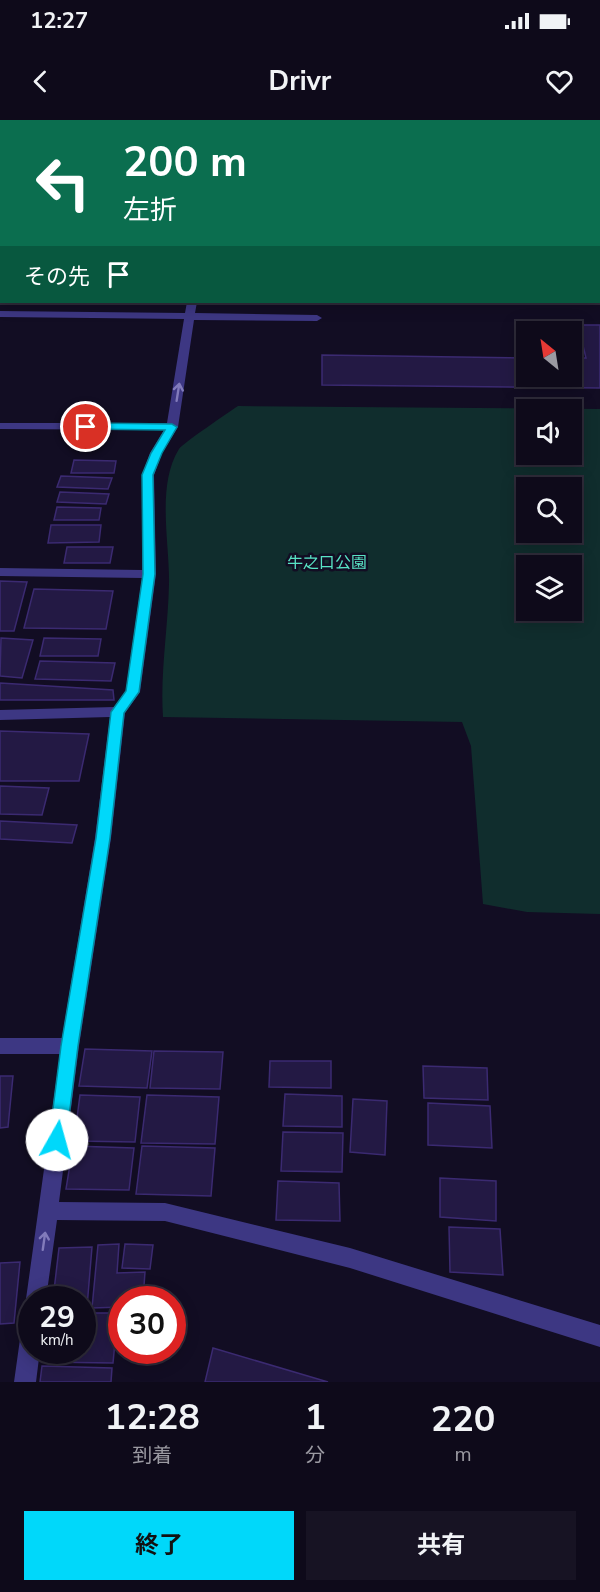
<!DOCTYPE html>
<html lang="ja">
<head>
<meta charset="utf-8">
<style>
  :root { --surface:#0e0a1a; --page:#171323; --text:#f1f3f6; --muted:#9b9aa2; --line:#2e2b39; --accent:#00d8fa }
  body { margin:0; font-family:"Nunito Sans","Noto Sans JP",sans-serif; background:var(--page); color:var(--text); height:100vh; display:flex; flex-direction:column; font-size:22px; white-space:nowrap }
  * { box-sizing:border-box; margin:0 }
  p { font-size:20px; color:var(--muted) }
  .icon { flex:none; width:33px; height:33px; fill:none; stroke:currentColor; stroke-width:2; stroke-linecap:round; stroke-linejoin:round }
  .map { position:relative; height:1262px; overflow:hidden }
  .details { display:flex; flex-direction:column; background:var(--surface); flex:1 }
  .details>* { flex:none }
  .guide { position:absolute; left:0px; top:0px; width:600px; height:183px; box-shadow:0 3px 15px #0003,0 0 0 2px var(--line); background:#0b6e4f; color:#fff; overflow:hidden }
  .needle { width:39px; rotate:330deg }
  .buttons { position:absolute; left:516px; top:201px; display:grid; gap:12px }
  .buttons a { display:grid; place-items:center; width:66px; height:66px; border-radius:0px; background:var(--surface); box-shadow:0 3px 15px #0003,0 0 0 2px var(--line); font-size:30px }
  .speed { position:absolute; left:18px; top:1166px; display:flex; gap:12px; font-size:30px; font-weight:700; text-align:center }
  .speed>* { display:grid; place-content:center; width:78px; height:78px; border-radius:50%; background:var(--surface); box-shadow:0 3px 15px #0003,0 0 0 2px var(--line); line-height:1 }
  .speed small { font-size:15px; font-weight:400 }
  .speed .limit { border:9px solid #d22; background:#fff; color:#111 }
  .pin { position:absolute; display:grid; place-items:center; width:51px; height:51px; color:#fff; margin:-26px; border:3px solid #fff; border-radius:50%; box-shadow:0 2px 6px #0007 }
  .me { position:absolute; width:66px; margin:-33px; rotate:7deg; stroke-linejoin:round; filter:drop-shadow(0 0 4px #0008) }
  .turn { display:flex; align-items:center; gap:21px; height:126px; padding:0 24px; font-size:27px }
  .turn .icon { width:78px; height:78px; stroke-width:2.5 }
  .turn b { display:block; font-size:42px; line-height:51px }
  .then { display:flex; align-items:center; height:57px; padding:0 24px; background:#0003; gap:12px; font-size:22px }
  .eta { display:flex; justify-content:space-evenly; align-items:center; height:102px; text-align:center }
  .eta b { font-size:36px; font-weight:700; line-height:42px }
  .cta { display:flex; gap:12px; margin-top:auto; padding:12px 24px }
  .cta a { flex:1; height:69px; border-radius:0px; background:var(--accent); color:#111; font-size:24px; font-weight:700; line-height:69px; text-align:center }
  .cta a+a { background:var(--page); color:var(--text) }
  .status { display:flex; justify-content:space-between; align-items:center; height:42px; padding:0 30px; background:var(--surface); direction:ltr }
  .status svg { height:16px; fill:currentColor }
  header { display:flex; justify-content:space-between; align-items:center; height:78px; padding:0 24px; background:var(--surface); font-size:27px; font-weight:700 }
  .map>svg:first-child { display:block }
</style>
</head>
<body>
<div class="status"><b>12:27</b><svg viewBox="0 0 49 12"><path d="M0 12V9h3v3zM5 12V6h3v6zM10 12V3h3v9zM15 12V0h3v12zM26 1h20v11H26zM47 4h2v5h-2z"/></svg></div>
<header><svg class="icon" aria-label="back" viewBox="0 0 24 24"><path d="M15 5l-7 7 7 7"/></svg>Drivr<svg class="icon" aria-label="heart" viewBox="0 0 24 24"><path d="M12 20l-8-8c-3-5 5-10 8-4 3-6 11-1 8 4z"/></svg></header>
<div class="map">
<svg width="600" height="1262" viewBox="0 0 600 1262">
  <rect width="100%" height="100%" fill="#120d23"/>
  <path fill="#102d2d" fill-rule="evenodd" d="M238,286L600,289V794L527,792L483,784L471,626L462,602L163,597C160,553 168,509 169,464C170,424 156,366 179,329C183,323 228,293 238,286ZM526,290H572V334H526ZM526,368H572V412H526ZM526,446H572V490H526Z"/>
  <g fill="#231944" stroke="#3b2a71" stroke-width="1.5">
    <polygon points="289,0 369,0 288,2"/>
    <polygon points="578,205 600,205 600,268 322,265 322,235 526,238 526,256 572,256 572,238 586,238"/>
    <polygon points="74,340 116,341 114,353 71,353"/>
    <polygon points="61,356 112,358 108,369 57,367"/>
    <polygon points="60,372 109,374 106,384 57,382"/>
    <polygon points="57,387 101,388 99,400 54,400"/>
    <polygon points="51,405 101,405 99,422 48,423"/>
    <polygon points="67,427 113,427 110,443 64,443"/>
    <polygon points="0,461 27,462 14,511 0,511"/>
    <polygon points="34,469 113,471 106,509 24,508"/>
    <polygon points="1,518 33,520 22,558 0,556"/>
    <polygon points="44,518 101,519 98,536 40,536"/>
    <polygon points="40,541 115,543 111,561 35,559"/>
    <polygon points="0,563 113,570 114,580 0,580"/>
    <polygon points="0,611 89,614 79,661 0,661"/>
    <polygon points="0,666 49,668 42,695 0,694"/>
    <polygon points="0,701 77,705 72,723 0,719"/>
    <polygon points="85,929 152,931 147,968 79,966"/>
    <polygon points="154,931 223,932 220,969 150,968"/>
    <polygon points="270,941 331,941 331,968 269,967"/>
    <polygon points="423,946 487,948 488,980 424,978"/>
    <polygon points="0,956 13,956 8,1007 0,1008"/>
    <polygon points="285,974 342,976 342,1007 283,1006"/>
    <polygon points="80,975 140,977 135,1022 74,1021"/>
    <polygon points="147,975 219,977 215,1024 141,1023"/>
    <polygon points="353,979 387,981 385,1035 350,1032"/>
    <polygon points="428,983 490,986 492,1028 428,1025"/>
    <polygon points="283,1012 343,1013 342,1052 281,1051"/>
    <polygon points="73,1026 134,1028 129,1070 66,1069"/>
    <polygon points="142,1026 215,1028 211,1076 136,1074"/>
    <polygon points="440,1058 496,1061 496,1101 440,1097"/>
    <polygon points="278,1061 339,1063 340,1101 276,1100"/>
    <polygon points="449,1107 500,1109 503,1155 450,1152"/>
    <polygon points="119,1124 117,1153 145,1152 143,1179 122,1179 122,1187 92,1188 98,1125"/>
    <polygon points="125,1124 153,1125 150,1149 122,1148"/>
    <polygon points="92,1127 87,1187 82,1187 82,1179 53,1179 59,1128"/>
    <polygon points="20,1142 14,1203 0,1204 0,1143"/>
    <polygon points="82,1193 122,1193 122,1222 115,1222 113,1243 43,1242 45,1230 82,1230"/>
    <polygon points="213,1228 328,1262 205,1262"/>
    <polygon points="42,1246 112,1248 111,1262 40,1262"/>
  </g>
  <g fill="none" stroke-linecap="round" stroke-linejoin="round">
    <g fill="#3d3783" fill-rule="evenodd">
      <rect x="221" y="0" width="8" height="2"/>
      <rect x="0" y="16" width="2" height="6"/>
      <rect x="598" y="22" width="2" height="6"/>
      <rect x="0" y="95" width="2" height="6"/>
      <rect x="598" y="102" width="2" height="6"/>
      <polygon points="187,182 197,182 195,193 317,195 322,198 317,201 194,200 178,307 162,333 154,355 156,454 140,572 125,593 111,718 79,926 59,1082 165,1083 350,1128 600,1205 600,1227 350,1148 165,1101 57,1100 46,1179 32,1179 32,1187 26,1179 60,934 0,934 0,918 62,918 95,718 110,597 0,600 0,590 114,587 126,571 142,458 0,456 0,448 142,450 142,355 150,333 164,310 0,309 0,303 167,303 184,199 0,197 0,191 185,193"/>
      <polygon points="32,1202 32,1230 40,1230 36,1262 14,1262 21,1212 25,1205"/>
    </g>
  </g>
  <defs><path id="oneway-shaft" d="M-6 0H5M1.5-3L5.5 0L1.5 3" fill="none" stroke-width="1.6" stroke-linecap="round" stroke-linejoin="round" transform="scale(1.5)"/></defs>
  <g stroke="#827bbb">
    <use href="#oneway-shaft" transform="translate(178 272) rotate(-81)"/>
    <use href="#oneway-shaft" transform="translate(44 1121) rotate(-82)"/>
  </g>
  <polygon fill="#00d8fa" stroke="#008ca2" stroke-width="1.5" points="86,303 172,304 177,307 162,333 153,355 155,454 139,572 124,593 110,718 78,926 66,1020 63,1026 57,1028 51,1026 49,1020 61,926 96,718 111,592 126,571 143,454 142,355 151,333 165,310 82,309 82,304"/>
  <g text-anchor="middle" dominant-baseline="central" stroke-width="5" stroke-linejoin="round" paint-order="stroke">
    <g font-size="16" fill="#58e2c4" stroke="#120d23">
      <text x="327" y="443">牛之口公園</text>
    </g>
  </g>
</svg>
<div class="buttons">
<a><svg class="needle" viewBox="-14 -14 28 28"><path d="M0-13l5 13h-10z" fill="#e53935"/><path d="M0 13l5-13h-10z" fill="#9b9aa2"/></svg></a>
<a><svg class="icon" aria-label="sound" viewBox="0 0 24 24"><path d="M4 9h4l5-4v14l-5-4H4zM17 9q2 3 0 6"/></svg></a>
<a><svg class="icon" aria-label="search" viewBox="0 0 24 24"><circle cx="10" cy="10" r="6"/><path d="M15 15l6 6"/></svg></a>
<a><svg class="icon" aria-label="layers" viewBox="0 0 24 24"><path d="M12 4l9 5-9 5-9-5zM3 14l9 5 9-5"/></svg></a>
</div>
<div class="speed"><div>29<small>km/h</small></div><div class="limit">30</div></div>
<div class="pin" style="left:86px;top:307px;background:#d93025"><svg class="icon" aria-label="arrive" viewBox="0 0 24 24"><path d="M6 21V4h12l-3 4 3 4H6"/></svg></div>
<svg class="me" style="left:57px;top:1020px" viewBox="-20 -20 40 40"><circle r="19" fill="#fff"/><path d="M0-13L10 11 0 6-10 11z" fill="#00d8fa"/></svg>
<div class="guide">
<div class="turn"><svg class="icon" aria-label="left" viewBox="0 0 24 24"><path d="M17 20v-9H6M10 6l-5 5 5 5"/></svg><div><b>200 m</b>左折</div></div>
<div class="then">その先<svg class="icon" aria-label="arrive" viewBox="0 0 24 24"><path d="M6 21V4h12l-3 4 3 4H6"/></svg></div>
</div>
</div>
<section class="details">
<div class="eta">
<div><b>12:28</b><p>到着</p></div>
<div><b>1</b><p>分</p></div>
<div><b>220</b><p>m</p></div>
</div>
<div class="cta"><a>終了</a><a>共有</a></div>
</section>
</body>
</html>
